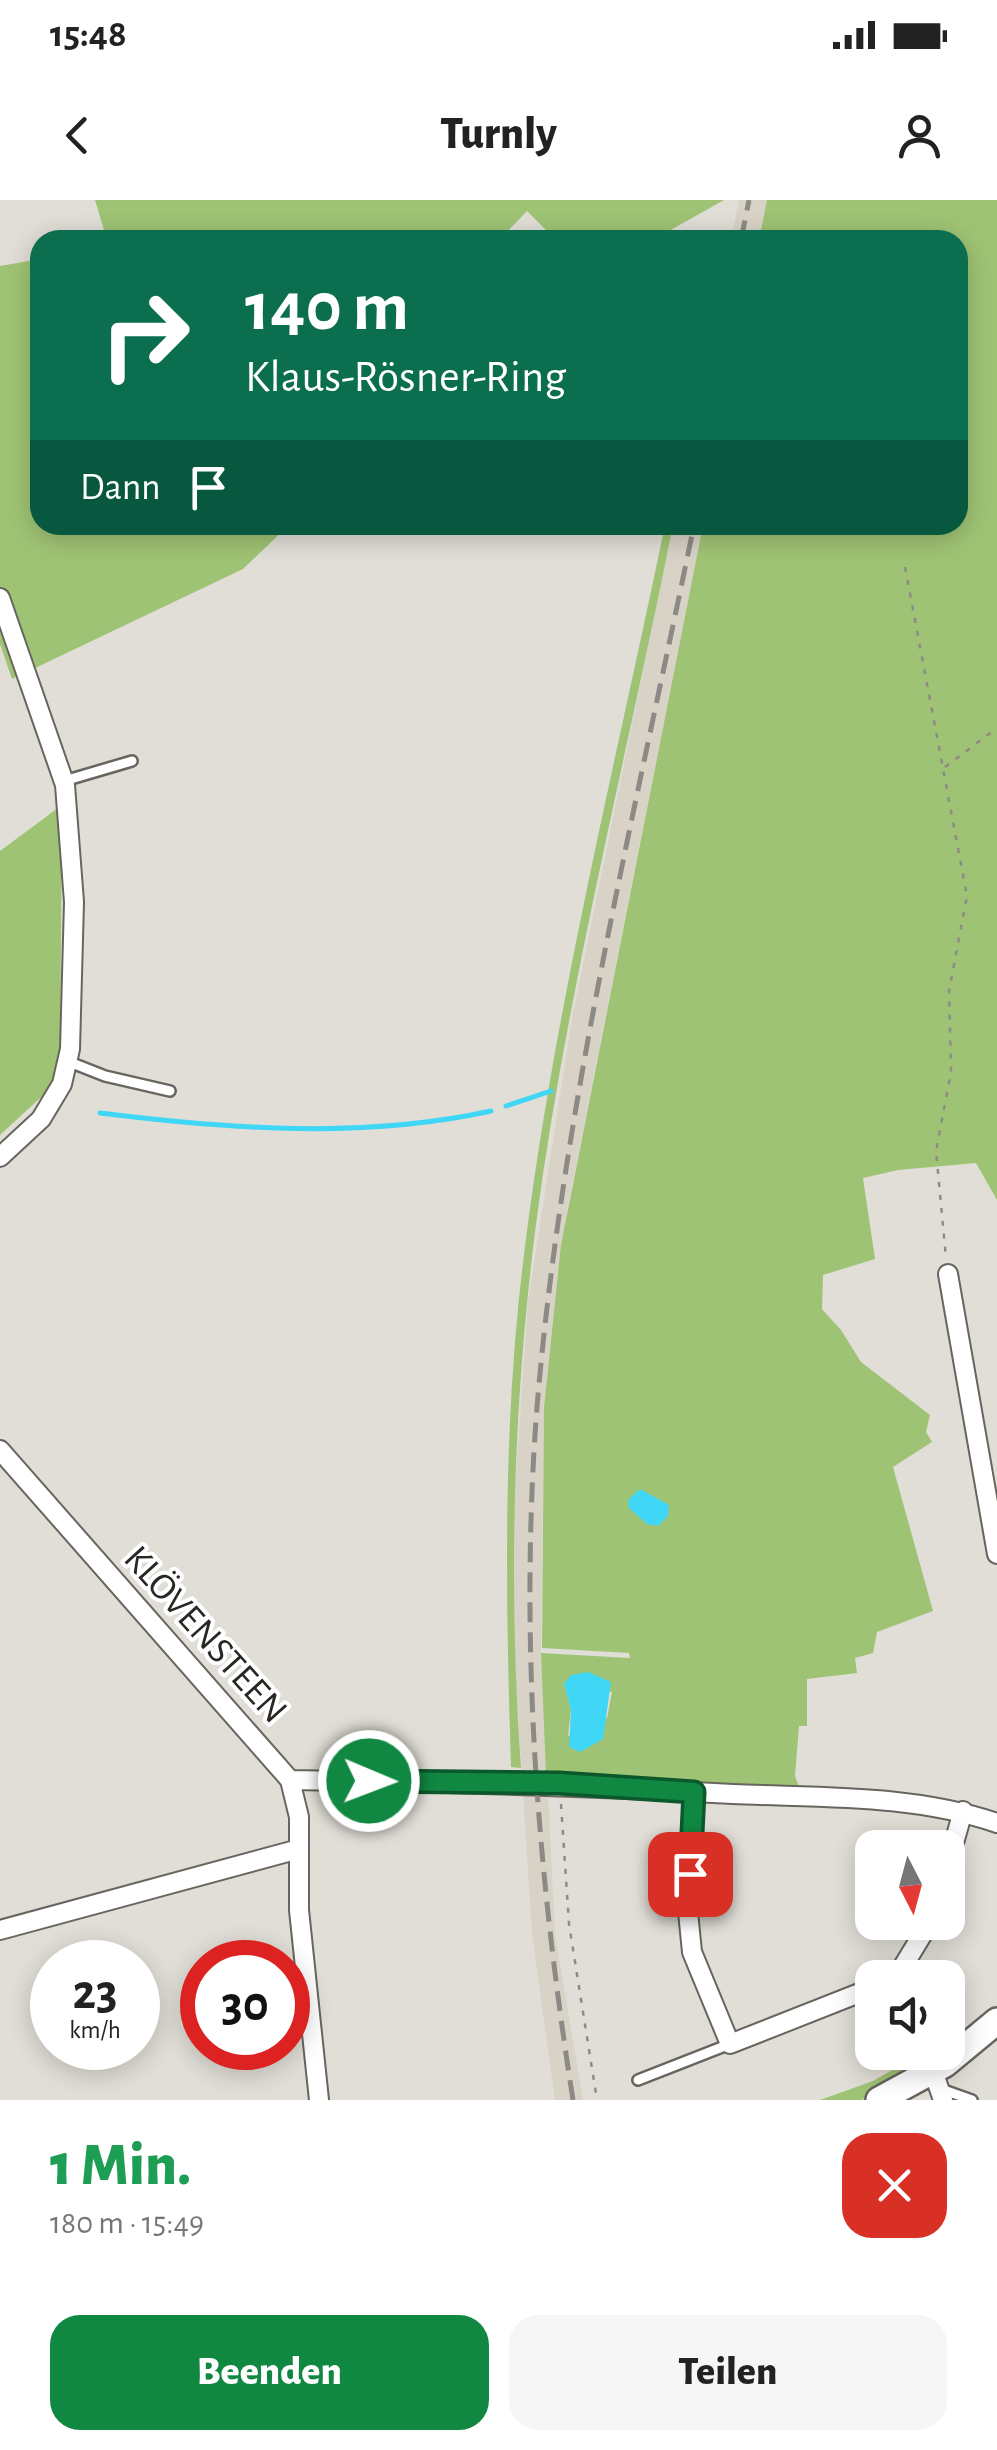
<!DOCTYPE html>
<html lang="de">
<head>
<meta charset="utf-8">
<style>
  :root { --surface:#fff; --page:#f6f6f6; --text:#222; --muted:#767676; --accent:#108842 }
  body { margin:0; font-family:"Alegreya Sans",sans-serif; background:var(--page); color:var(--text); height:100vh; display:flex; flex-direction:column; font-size:38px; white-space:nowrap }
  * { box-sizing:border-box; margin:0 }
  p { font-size:32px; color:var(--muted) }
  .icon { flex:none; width:55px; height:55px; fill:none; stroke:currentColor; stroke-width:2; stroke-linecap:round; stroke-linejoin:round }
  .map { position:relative; height:1900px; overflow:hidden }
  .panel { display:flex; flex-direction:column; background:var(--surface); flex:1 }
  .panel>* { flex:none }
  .guide { position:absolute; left:30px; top:30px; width:938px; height:305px; border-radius:30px; box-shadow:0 5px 25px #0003; background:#0b6e4f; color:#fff; overflow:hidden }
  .needle { width:65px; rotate:174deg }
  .controls { position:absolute; left:855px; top:1630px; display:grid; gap:20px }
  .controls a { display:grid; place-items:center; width:110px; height:110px; border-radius:20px; background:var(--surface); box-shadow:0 5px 25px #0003; font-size:50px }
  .speed { position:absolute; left:30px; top:1740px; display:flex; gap:20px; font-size:50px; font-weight:700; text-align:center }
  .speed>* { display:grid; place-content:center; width:130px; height:130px; border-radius:50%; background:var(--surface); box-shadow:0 5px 25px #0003; line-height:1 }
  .speed small { font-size:25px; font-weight:400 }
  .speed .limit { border:15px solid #d22; background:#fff; color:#111 }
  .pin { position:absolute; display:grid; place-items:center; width:85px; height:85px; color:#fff; margin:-42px; border-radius:20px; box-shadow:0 5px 15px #0006 }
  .me { position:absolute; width:110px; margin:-55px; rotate:91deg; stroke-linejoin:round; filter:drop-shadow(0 0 8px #0008) }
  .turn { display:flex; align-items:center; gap:35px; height:210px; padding:0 50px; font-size:45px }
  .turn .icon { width:130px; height:130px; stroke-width:2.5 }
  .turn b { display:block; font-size:70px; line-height:85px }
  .then { display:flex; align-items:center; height:95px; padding:0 50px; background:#0003; gap:20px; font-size:38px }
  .round { display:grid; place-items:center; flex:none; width:105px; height:105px; border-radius:30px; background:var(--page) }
  .headline { display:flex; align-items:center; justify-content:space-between; height:170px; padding:0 50px }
  h1 { font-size:60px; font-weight:800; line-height:75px; color:#1e9e55 }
  .primary-button { display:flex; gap:20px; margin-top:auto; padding:20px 50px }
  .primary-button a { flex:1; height:115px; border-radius:30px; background:var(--accent); color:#fff; font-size:40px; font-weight:800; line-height:115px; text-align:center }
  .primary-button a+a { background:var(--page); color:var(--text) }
  .status { display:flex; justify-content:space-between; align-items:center; height:70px; padding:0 50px; background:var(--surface); direction:ltr }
  .status svg { height:28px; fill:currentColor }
  header { display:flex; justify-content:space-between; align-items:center; height:130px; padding:0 50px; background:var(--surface); font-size:45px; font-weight:800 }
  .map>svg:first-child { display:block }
</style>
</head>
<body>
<div class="status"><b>15:48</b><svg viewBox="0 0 49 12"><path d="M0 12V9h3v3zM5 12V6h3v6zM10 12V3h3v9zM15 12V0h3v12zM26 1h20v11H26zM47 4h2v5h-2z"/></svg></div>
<header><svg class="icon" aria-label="back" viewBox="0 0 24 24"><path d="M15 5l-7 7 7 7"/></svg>Turnly<svg class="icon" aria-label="person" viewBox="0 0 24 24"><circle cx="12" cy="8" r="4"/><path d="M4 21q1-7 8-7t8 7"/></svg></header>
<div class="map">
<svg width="997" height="1900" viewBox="0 0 997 1900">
  <rect width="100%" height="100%" fill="#e1ded7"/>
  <g fill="#d8d3c6">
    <polygon points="739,0 767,0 759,40 731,40"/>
    <polygon points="673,325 703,325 568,1005 544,1208 541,1453 555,1733 583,1900 555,1900 532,1734 513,1435 514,1303 528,1102 572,818"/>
  </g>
  <g fill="#9fc374" fill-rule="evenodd">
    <polygon points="95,0 724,0 653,40 556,40 527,11 499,40 107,40"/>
    <path d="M767,0H997V1000L976,963L898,970L863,978L875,1059L823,1075L822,1109L841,1130L861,1162L930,1215L926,1232L932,1242L893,1267L933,1411L877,1432L873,1453L855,1458L857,1473L807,1479V1526H799L795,1576L800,1589L546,1574L541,1453L630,1458L629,1453L542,1448L544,1208L561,1045L703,325H958V40H759ZM564,1484L612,1492L607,1518L568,1536L571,1510Z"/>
    <polygon points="40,59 40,325 289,325 243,369 12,479 0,444 0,66"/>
    <path d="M665,325H673C627,557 567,789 536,1024C513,1204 508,1386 521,1568L511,1567C506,1410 503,1254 519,1098C547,837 612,581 665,325Z"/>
    <polygon points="62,605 60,865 51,888 0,935 0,651"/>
    <polygon points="922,1853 931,1853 862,1900 820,1900 873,1881"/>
  </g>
  <g fill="#40d6f6">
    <polygon points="640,1289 669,1305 668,1316 658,1326 647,1324 629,1308 628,1300"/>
    <polygon points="588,1472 611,1482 603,1539 580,1552 569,1547 571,1510 564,1484 571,1475"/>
  </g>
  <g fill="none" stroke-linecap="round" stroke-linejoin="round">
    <g stroke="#40d6f6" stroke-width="5">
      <polyline points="506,906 551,891"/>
      <path d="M100,913C229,929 364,939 491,911"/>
    </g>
    <defs>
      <g id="lane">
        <polyline points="64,581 132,561"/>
        <polyline points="67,861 105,876 170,891"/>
        <polyline points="638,1880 730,1844"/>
        <polyline points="941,1889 972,1900"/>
      </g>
      <g id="street">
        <polyline points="0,398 65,585 74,702 70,849 62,884 41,919 0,957"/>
        <polyline points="948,1074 997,1354"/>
        <path d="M0,1250L290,1580C438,1582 585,1586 733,1594C821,1598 912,1594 997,1623"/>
        <polyline points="290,1580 299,1617 299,1710 319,1900"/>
        <polyline points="694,1592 688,1712 692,1752 730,1844 872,1788"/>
        <polyline points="948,1664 963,1611"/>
        <polyline points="0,1730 299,1649"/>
        <polyline points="888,1778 902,1768 930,1722"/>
        <polyline points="932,1868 943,1900"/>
      </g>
      <polyline id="secondary" points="879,1900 945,1864 997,1821"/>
    </defs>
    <use href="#lane" stroke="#68655f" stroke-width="14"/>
    <use href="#street" stroke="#68655f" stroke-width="22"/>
    <use href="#secondary" stroke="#68655f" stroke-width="30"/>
    <g stroke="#8e8b86" stroke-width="2.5" stroke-dasharray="5 8" stroke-linecap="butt">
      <polyline points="905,367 967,696 949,791 951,872 936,951 946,1058"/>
      <polyline points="945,567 997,528"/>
      <polyline points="561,1604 569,1724 597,1900"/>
    </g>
    <use href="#lane" stroke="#fff" stroke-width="9"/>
    <use href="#street" stroke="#fff" stroke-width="18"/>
    <use href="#secondary" stroke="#fff" stroke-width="25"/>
    <g stroke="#8c8a85" stroke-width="5" stroke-dasharray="20 10" stroke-linecap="butt">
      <polyline points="741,40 749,0"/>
      <path d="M573,1900C537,1671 519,1438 537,1207C562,909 634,617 694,325"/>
    </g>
  </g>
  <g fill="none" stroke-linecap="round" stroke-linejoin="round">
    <defs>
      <polyline id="route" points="369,1581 559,1583 694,1592 690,1674"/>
    </defs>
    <use href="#route" stroke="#0a582b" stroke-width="25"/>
    <use href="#route" stroke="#108842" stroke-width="18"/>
  </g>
  <g text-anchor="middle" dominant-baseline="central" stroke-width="8" stroke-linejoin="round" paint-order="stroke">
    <g font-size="38" fill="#282724" stroke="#fff">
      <text transform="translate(205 1435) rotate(48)">KLÖVENSTEEN</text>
    </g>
  </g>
</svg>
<div class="controls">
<a><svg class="needle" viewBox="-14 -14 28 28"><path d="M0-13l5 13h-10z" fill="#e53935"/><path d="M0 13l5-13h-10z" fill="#767676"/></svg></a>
<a><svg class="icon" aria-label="sound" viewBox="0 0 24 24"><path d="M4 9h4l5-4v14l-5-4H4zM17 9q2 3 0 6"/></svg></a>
</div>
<div class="speed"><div>23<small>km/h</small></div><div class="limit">30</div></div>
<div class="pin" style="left:690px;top:1674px;background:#d93025"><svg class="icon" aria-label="arrive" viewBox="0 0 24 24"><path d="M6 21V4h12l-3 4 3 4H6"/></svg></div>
<svg class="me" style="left:369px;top:1581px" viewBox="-20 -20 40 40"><circle r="17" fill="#108842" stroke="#fff" stroke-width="3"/><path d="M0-11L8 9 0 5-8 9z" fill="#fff"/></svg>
<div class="guide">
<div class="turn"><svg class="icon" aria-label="right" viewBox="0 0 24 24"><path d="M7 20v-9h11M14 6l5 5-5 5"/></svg><div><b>140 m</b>Klaus-Rösner-Ring</div></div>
<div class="then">Dann<svg class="icon" aria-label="arrive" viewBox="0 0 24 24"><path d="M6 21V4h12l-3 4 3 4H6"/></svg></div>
</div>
</div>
<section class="panel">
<div class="headline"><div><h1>1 Min.</h1><p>180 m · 15:49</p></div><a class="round" style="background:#d93025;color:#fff"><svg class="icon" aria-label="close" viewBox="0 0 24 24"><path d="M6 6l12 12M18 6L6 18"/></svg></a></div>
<div class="primary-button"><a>Beenden</a><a>Teilen</a></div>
</section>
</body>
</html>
